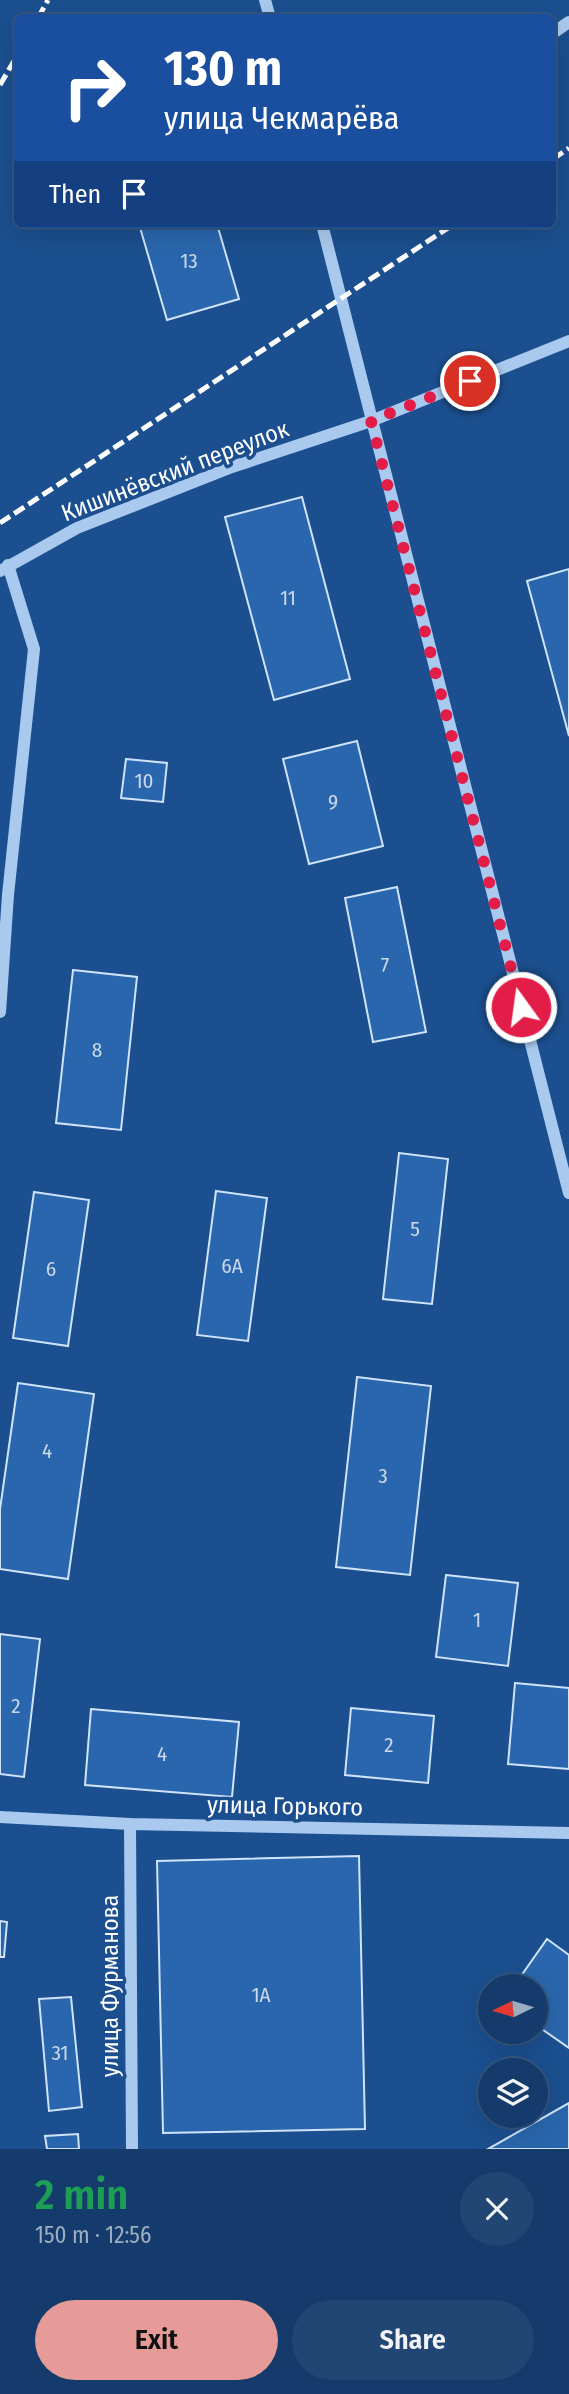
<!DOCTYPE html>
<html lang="en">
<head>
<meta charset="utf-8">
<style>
  :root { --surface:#143b6b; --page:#214673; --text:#f1f3f6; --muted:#9dadc1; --line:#33557e; --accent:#e69b98 }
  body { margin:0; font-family:"Fira Sans Condensed",sans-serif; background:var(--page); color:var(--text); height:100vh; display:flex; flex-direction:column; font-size:26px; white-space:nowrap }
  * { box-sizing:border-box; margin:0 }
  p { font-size:23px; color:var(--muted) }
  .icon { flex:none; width:38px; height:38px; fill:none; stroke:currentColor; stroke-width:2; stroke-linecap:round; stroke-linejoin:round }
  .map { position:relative; height:2149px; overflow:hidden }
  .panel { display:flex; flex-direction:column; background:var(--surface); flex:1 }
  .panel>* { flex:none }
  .hud { position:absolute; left:14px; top:14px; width:542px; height:214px; border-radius:10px; box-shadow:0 7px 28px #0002,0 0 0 2px var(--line); background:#1a4fa0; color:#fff; overflow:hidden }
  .needle { width:46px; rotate:265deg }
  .fabs { position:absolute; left:478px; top:1974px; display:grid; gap:14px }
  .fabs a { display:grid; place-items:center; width:70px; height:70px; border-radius:50%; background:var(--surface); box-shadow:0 7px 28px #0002,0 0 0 2px var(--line); font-size:35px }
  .pin { position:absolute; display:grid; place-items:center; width:60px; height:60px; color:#fff; margin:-30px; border:4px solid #fff; border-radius:50%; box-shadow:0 2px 7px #0007 }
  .me { position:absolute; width:77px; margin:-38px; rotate:346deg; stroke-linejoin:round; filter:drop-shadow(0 0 5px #0008) }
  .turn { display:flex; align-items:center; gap:24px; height:147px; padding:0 35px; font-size:32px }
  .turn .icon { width:91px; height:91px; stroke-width:2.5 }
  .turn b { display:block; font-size:49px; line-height:60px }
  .then { display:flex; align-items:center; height:66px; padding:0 35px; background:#0003; gap:14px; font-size:26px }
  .round { display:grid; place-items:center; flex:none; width:74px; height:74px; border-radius:37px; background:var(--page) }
  .summary { display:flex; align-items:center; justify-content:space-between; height:119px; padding:0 35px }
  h1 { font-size:42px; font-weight:600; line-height:52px; color:#1e9e55 }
  .button { display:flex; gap:14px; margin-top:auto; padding:14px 35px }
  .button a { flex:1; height:80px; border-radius:42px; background:var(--accent); color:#111; font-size:28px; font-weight:600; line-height:80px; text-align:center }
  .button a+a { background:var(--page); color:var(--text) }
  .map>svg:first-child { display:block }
</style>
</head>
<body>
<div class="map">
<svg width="569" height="2149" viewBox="0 0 569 2149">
  <rect width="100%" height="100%" fill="#1b4f8f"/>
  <g fill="#2a66ad" stroke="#cfe3fa" stroke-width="2">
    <polygon points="139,224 217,224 239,299 167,320"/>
    <polygon points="302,497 350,679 274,700 225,517"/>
    <polygon points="569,569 569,736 527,581"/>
    <polygon points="357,741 383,846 309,864 283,759"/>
    <polygon points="126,759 167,763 163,802 121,798"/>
    <polygon points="397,887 426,1032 373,1042 345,898"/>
    <polygon points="73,970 137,977 121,1130 56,1123"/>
    <polygon points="399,1153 448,1159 432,1304 383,1299"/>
    <polygon points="216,1191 267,1198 248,1341 197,1335"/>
    <polygon points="34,1192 89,1200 68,1346 13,1338"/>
    <polygon points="357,1377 431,1386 410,1575 336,1567"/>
    <polygon points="18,1383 94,1394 68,1579 0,1569 0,1509"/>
    <polygon points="446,1575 518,1583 508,1666 436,1657"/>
    <polygon points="0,1634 40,1639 24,1777 0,1774"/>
    <polygon points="515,1683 569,1688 569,1769 508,1764"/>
    <polygon points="351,1708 434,1716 428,1783 345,1775"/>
    <polygon points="91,1709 239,1722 232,1797 85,1785"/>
    <polygon points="359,1856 365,2129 163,2133 157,1861"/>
    <polygon points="0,1921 7,1922 4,1957 0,1957"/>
    <polygon points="547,1939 569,1955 569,2048 536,2025 536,1986 514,1986"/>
    <polygon points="71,1997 82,2107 49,2111 39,1999"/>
    <polygon points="569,2103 569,2149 488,2149"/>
    <polygon points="78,2134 79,2149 47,2149 45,2136"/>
  </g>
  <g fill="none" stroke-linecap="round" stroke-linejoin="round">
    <g stroke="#a9c9ee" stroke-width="12">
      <polyline points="265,0 270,18"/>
      <polyline points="553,33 569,22"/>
      <polyline points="322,224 569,1193"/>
      <polyline points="0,571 77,528 232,467 371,421 569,341"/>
      <polyline points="0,1012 8,895 34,649 8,565"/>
      <polyline points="0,1817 130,1824 569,1833"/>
      <polyline points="130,1824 132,2149"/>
    </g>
    <g stroke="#fff" stroke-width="5" stroke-dasharray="12 5" stroke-linecap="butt">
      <polyline points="38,18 48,0"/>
      <polyline points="0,85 18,54"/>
      <polyline points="553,159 569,148"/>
      <polyline points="0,523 454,224"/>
    </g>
  </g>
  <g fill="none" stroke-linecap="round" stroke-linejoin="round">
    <polyline stroke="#e11d48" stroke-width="12" stroke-dasharray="0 21.6" points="470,381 371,421 521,1007"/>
  </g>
  <g text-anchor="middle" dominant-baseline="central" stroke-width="7" stroke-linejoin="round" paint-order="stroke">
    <g font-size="21" fill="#cad9ea">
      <text x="189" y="261">13</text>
      <text x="288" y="598">11</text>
      <text x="144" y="781">10</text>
      <text x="333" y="802">9</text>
      <text x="385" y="965">7</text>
      <text x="97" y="1050">8</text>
      <text x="415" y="1229">5</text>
      <text x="232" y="1266">6А</text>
      <text x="51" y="1269">6</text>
      <text x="47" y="1451">4</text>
      <text x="383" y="1476">3</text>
      <text x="477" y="1620">1</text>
      <text x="16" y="1706">2</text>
      <text x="389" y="1745">2</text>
      <text x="162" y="1754">4</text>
      <text x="261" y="1995">1А</text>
      <text x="60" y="2053">31</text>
    </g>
    <g font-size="24" fill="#fff" stroke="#1b4f8f">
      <text transform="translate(175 471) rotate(-21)">Кишинёвский переулок</text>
      <text transform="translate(285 1806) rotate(1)">улица Горького</text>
      <text transform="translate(110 1986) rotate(-90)">улица Фурманова</text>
    </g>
  </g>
</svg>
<div class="fabs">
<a><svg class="needle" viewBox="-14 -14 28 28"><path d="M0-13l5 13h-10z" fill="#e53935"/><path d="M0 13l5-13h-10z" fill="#9dadc1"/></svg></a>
<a><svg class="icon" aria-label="layers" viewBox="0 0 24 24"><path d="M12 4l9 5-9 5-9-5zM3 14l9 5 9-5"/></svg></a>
</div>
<div class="pin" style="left:470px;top:381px;background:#d93025"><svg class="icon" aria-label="arrive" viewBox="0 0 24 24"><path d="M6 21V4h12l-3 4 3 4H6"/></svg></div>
<svg class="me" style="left:521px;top:1007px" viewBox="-20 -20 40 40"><circle r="17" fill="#e11d48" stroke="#fff" stroke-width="3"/><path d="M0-11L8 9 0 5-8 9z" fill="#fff"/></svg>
<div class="hud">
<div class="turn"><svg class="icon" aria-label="right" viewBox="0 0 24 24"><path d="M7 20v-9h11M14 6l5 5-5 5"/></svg><div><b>130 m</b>улица Чекмарёва</div></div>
<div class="then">Then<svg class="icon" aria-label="arrive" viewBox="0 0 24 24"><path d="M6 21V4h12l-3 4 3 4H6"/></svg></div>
</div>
</div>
<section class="panel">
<div class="summary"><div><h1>2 min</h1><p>150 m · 12:56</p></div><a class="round"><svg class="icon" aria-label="close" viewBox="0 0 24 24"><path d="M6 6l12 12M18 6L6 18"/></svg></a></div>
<div class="button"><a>Exit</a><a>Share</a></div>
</section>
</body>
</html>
